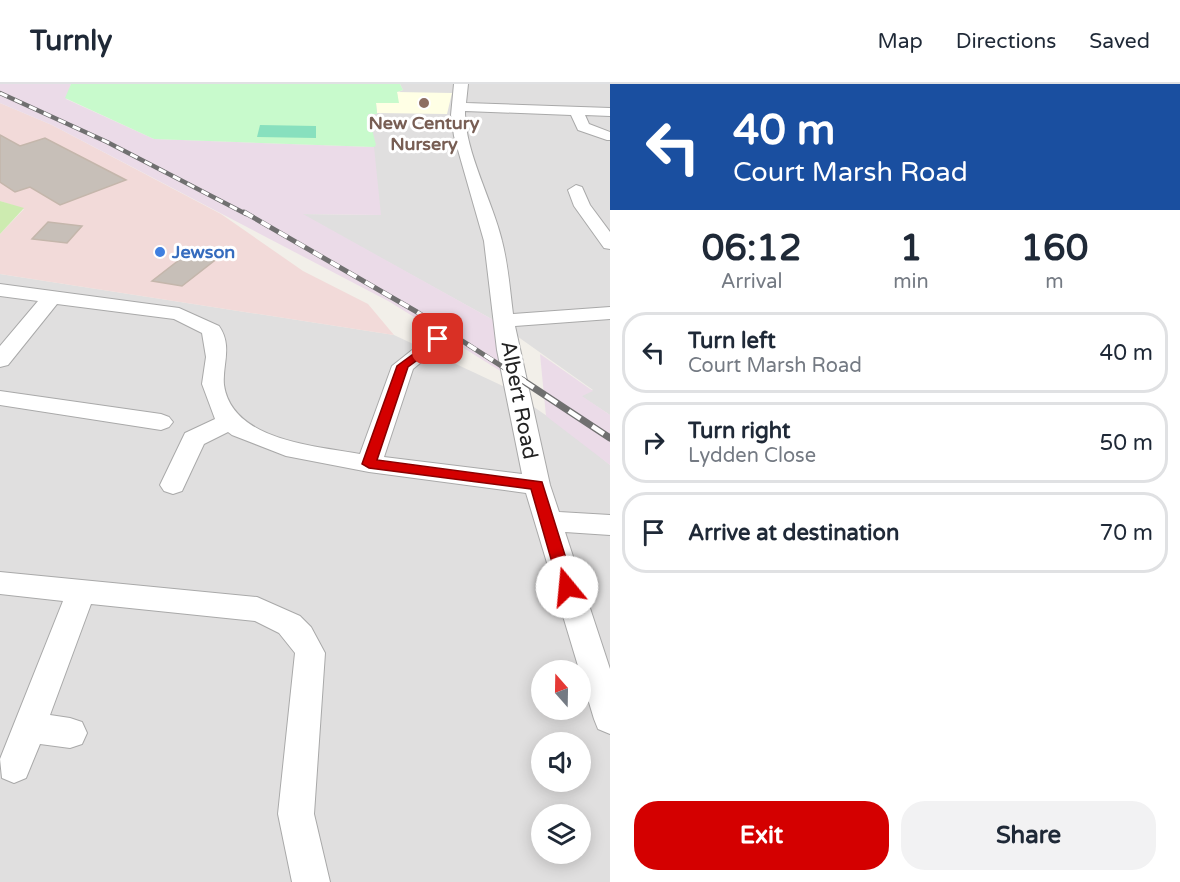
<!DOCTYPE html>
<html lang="en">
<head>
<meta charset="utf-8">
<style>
  :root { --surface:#fff; --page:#f2f2f3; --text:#1f2937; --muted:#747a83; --line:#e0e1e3; --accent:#d40000 }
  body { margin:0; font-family:"Varela Round",sans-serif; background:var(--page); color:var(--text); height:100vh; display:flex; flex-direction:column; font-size:22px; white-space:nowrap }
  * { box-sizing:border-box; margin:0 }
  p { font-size:20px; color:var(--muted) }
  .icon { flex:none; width:33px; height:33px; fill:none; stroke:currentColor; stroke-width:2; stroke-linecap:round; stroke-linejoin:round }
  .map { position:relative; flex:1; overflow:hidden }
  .drawer { display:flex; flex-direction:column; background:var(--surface); width:570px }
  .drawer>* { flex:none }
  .hud { background:#1a4fa0; color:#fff; overflow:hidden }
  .needle { width:39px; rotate:340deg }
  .fabs { position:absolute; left:531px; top:576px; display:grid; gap:12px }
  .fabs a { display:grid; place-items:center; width:60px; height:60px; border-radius:50%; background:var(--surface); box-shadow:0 3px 15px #0003; font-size:30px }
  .pin { position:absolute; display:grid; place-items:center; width:51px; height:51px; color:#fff; margin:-26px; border-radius:12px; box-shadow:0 3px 9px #0006 }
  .me { position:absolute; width:66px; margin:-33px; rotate:343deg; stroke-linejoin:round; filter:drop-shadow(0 0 4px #0008) }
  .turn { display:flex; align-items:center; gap:21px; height:126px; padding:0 24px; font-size:27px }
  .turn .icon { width:78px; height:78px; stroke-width:2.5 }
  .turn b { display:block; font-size:42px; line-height:51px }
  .eta { display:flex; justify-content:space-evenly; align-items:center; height:102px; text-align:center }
  .eta b { font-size:36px; font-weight:800; line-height:42px }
  .button { display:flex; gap:12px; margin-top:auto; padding:12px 24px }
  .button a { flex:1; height:69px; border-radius:24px; background:var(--accent); color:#fff; font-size:24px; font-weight:800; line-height:69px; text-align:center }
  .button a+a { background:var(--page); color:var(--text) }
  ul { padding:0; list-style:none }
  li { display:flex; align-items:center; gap:18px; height:81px; margin:0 12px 9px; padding:0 12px; border:3px solid var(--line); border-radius:24px }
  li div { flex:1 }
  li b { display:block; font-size:22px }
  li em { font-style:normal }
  header { display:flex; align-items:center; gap:36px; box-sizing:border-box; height:84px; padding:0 30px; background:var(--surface); border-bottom:2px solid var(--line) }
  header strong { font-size:28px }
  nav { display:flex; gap:33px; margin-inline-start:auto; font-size:21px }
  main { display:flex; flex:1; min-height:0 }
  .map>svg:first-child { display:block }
</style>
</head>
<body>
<header>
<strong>Turnly</strong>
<nav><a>Map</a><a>Directions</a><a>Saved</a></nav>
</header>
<main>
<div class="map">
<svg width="610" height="798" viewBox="0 0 610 798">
  <rect width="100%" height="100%" fill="#f2efe9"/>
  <g fill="#e0dfdf" fill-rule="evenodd">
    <polygon points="400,0 610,0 610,331 581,312 593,306 497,238 301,130 380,131 368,30 376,19 403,6"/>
    <path d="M0,190L394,251L505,303L570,348L610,381V798H0ZM542,586H580V626H542ZM542,658H580V698H542ZM542,730H580V770H542Z"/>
  </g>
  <polygon fill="#f2dad9" points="0,19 52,41 221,130 303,187 368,220 394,251 0,190 0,150 24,125 0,117"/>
  <g fill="#ebdbe8">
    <polygon points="0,0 71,0 66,15 154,55 374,63 381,131 303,130 497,238 510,293 390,218 52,41 0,19"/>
    <polygon points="540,270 593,307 582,312 610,331 610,381 546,332"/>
  </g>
  <polygon fill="#ffffe5" points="397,8 452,9 447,30 377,29 376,19 398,19"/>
  <polygon fill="#cdebb0" points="0,117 24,124 0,150"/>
  <polygon fill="#c8facc" points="71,0 400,0 403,6 397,8 399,19 376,19 377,30 368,30 376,61 374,63 154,55 65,14"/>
  <polygon fill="#88e0be" points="260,41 316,42 316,54 257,53"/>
  <g fill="#c7bfb8" stroke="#c4b6ab" stroke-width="1.5">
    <polygon points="0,51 20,62 45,54 126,96 60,121 30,103 15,108 0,98"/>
    <polygon points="48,138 82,142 67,159 32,155"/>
    <polygon points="192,166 219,173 182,202 152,197"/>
  </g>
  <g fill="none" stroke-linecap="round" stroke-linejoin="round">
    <defs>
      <g id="street">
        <path d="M454,0H468L466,19L610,24V32L585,31L589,40L610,48V56H607L578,46L571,31L465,27C464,66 493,118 502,157C508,180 510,206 513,230L610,223V235L515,242L550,401L559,428L610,431V451L565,448L610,585V650L598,645L594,635L526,409L369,388L286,372L232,351L228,348L204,360L182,407L173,410L164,407L160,401L185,349L215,335L202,300L206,273L202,249L174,235L57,220L8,281L0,283V262L38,217L0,212V200L179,224L219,242C233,262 222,281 224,301C232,357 316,362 360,370L392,282L431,251L438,249L445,251L449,255L413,285L384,373L522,390L497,266L484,157L454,52L451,31Z"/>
        <polygon points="576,101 582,103 590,121 610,148 610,165 604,164 574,122 568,106"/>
        <polygon points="0,307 161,330 169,333 173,338 169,343 161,346 0,321"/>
        <polygon points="0,488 257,513 300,532 311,543 325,569 314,730 330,798 292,798 278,730 295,569 279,549 255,537 91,520 50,631 70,634 82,638 87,649 82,660 70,664 40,660 26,694 14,699 2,694 0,675 63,517 0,510"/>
      </g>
    </defs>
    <use href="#street" stroke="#a9a9a9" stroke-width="2"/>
    <use href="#street" fill="#fff" fill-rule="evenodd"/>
    <defs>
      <polyline id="rail-far2" points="0,9 107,58 246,130"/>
      <polyline id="rail-far1" points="244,128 417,228 525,297"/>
      <polyline id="rail" points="522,296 610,354"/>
    </defs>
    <use href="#rail-far2" stroke="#707070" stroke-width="4.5"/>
    <use href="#rail-far1" stroke="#707070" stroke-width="5"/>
    <use href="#rail" stroke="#707070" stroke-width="7"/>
    <use href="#rail-far2" stroke="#fff" stroke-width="3" stroke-dasharray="8" stroke-linecap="butt"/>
    <use href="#rail-far1" stroke="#fff" stroke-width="4" stroke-dasharray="10" stroke-linecap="butt"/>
    <use href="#rail" stroke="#fff" stroke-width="4.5" stroke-dasharray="14" stroke-linecap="butt"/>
  </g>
  <polygon fill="#d40000" stroke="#8a0000" stroke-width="1.5" points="438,252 444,255 442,258 408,283 377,376 542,398 575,503 572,507 562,507 559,503 531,405 369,384 362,380 397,282"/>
  <circle fill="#8d6e63" stroke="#fff" stroke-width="2" cx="424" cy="19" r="6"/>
  <circle fill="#3f7fe0" stroke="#fff" stroke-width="2" cx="160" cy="168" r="6"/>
  <g text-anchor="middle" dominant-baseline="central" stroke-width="6" stroke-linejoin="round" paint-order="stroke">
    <g font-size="18" font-weight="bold" fill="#785e54" stroke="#fff">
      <text x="424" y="39">New Century<tspan x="424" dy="21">Nursery</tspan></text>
    </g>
    <g font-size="18" font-weight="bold" fill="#366cbe" stroke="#fff" text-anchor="start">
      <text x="172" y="168">Jewson</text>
    </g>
    <g font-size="21" fill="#222" stroke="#fff">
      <text transform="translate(519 316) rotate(79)">Albert Road</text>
    </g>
  </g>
</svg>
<div class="fabs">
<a><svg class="needle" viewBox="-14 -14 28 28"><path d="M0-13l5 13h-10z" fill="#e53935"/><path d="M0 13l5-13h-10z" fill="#747a83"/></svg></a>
<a><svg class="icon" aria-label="sound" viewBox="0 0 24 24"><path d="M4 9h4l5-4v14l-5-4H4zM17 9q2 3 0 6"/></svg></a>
<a><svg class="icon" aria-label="layers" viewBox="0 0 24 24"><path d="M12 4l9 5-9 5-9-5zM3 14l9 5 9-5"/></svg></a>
</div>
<div class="pin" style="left:438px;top:255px;background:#d93025"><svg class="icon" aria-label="arrive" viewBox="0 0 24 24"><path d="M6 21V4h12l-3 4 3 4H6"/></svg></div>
<svg class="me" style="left:567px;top:503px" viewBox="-20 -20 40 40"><circle r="19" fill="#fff"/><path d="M0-13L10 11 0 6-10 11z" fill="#d40000"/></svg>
</div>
<section class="drawer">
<div class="hud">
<div class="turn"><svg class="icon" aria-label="left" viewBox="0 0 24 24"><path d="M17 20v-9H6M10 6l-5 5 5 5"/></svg><div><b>40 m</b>Court Marsh Road</div></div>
</div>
<div class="eta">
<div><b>06:12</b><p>Arrival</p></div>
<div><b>1</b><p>min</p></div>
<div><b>160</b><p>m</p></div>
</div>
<ul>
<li><svg class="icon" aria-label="left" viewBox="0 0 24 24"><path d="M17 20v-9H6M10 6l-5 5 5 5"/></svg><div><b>Turn left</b><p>Court Marsh Road</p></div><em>40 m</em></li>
<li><svg class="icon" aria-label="right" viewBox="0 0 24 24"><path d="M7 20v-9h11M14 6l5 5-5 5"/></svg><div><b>Turn right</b><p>Lydden Close</p></div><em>50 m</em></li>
<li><svg class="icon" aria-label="arrive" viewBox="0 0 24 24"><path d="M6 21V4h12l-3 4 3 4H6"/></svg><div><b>Arrive at destination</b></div><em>70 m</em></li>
</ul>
<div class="button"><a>Exit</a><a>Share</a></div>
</section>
</main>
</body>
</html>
